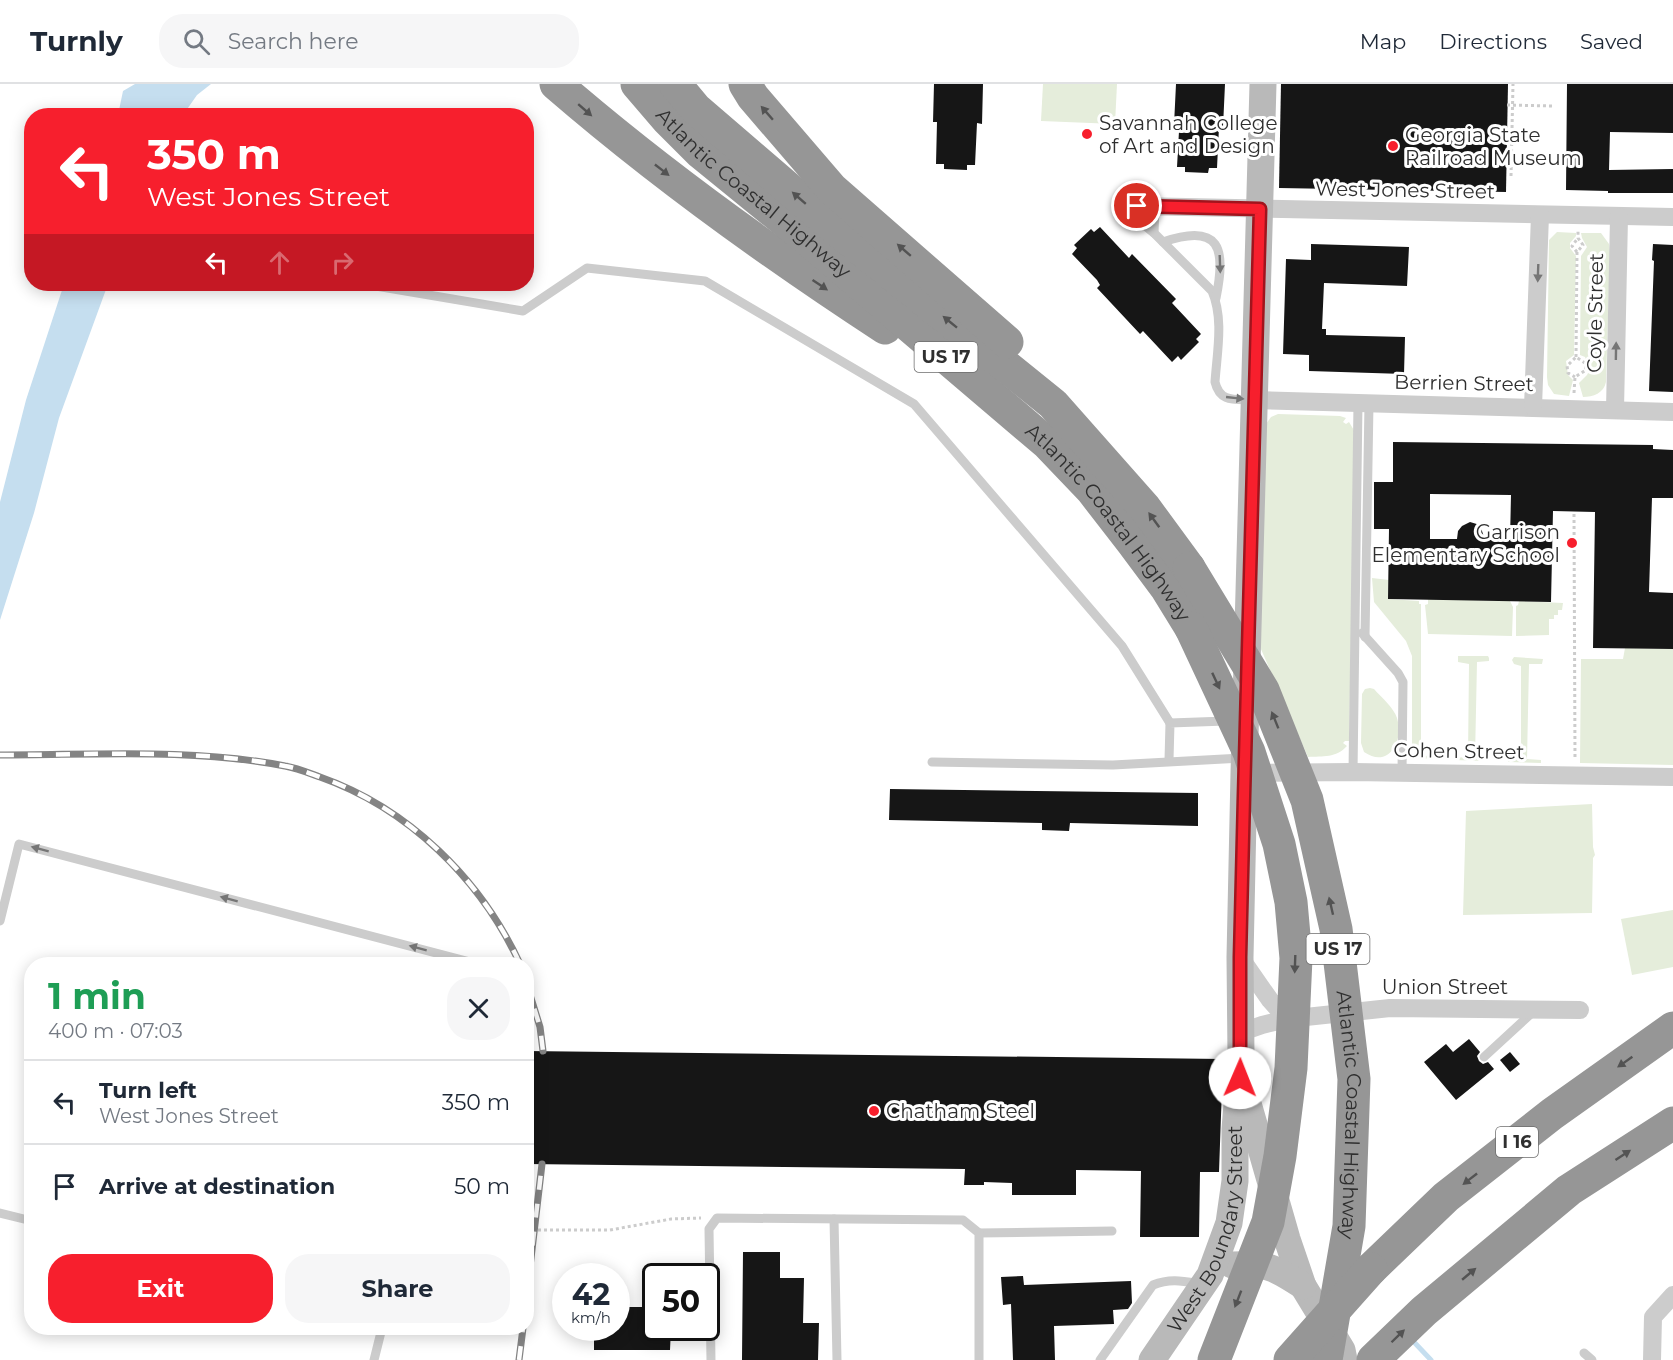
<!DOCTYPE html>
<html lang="en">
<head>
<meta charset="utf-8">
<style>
  :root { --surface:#fff; --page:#f6f6f7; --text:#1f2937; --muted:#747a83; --line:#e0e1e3; --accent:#f71f2d }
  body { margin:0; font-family:Montserrat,sans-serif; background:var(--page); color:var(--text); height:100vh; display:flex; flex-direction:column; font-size:22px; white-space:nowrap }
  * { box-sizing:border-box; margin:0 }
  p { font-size:20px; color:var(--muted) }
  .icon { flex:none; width:33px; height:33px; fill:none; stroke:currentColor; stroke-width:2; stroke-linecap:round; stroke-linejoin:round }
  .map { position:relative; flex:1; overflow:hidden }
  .sheet { position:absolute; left:24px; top:873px; width:510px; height:378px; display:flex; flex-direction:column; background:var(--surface); border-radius:24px; box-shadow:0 3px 15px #0003 }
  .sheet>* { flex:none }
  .top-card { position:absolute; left:24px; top:24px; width:510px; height:183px; border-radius:24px; box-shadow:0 3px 15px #0003; background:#f71f2d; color:#fff; overflow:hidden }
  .speed { position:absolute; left:552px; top:1179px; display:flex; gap:12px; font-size:30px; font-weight:700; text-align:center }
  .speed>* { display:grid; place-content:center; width:78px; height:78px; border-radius:50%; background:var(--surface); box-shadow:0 3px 15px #0003; line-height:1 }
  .speed small { font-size:15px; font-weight:400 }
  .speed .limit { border:3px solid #111; border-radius:9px; background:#fff; color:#111 }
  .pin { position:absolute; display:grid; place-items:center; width:51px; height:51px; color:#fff; margin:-26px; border:3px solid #fff; border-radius:50%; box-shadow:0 2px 6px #0007 }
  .me { position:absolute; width:66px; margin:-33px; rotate:1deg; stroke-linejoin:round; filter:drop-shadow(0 0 4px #0008) }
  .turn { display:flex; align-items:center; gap:21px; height:126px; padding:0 24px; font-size:27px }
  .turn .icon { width:78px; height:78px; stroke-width:2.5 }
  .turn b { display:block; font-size:42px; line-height:51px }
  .lanes { display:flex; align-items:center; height:57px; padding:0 24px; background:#0003; justify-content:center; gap:30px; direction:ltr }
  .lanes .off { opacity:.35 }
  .round { display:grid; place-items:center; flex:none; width:63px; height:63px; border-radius:24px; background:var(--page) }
  .headline { display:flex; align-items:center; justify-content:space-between; height:102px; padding:0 24px }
  h1 { font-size:36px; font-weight:700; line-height:45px; color:#1e9e55 }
  .action { display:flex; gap:12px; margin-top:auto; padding:12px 24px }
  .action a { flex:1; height:69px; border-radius:24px; background:var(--accent); color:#fff; font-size:24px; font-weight:700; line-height:69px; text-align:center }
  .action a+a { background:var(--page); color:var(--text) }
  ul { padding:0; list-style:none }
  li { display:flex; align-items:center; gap:18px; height:84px; padding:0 24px; border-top:2px solid var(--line) }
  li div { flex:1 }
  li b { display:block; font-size:22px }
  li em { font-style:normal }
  header { display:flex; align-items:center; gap:36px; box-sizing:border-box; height:84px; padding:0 30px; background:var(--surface); border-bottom:2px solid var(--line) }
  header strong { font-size:28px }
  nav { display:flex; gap:33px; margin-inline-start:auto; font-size:21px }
  .search { width:420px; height:54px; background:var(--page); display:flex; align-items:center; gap:15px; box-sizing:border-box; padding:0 21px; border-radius:24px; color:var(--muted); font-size:22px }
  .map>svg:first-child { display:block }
</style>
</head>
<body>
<header>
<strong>Turnly</strong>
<div class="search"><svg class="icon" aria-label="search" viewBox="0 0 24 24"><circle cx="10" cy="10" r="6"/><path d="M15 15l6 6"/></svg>Search here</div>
<nav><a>Map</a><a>Directions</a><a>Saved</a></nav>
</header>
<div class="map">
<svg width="1673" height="1276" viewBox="0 0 1673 1276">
  <rect width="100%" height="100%" fill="#fff"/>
  <g fill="#e5eddb">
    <polygon points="1043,0 1117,0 1115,40 1041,37"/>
    <polygon points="1557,148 1576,149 1576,152 1570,159 1570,164 1576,172 1574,271 1566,277 1568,291 1573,296 1569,312 1554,310 1548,301 1547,293 1549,156"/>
    <path d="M1581,149H1601L1609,160L1610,168L1606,298C1604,309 1593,313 1583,313L1579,299L1587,291L1590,285L1585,273L1580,271L1581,172L1587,163L1582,154Z"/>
    <path d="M1278,330L1340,332L1346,334L1343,338L1346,340L1349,338L1355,348L1349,657H1345L1343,659L1347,662C1336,674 1323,672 1308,673L1257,556L1266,340L1271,333Z"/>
    <polygon points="1372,494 1389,496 1388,515 1419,517 1419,520 1421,520 1421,668 1419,668 1420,671 1436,673 1435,675 1419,674 1412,664 1412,572 1406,557 1374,518"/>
    <polygon points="1428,515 1510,517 1513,523 1512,552 1428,550 1425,521 1428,520"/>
    <polygon points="1519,517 1563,519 1562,526 1558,526 1558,531 1554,531 1554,535 1549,535 1549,551 1516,552 1516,522 1518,521"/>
    <polygon points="1625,564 1673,565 1673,681 1580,679 1581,575 1623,575"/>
    <polygon points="1458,572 1488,572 1489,574 1489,577 1477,578 1475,674 1488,675 1488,677 1454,676 1454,674 1468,673 1469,580 1458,578"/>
    <polygon points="1514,573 1543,575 1542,580 1529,580 1527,675 1541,676 1541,679 1508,678 1508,675 1521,675 1521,582 1514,580 1512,576"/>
    <path d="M1370,604L1374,605C1381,613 1394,624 1397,634C1404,657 1389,685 1364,668L1361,659L1362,610L1365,605Z"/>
    <polygon points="1592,720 1593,763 1595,771 1593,774 1592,829 1463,831 1466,727"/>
    <polygon points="1673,826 1673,883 1632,891 1621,835"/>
  </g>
  <g fill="#c5deef">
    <polygon points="135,0 211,0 197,11 183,31 118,31 123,7"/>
    <polygon points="64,200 108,200 59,334 34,429 0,536 0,418 26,316"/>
  </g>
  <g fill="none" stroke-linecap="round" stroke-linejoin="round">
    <polyline stroke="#c5deef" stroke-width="5" points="1413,1257 1431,1276"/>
  </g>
  <g fill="#161616" fill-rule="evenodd">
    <polygon points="934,0 983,0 982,40 977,39 975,81 967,81 967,86 944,85 944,80 936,80 937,38 933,38"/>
    <polygon points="1176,0 1225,0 1223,43 1219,43 1217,84 1209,84 1208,89 1185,88 1185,83 1177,83 1179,47 1178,41 1174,41"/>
    <polygon points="1281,0 1508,0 1506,108 1279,104"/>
    <polygon points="1567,0 1673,0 1673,49 1610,48 1609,86 1673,85 1673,109 1608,109 1608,107 1566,106"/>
    <polygon points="1100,143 1129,174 1132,170 1176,215 1172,219 1201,250 1196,255 1199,258 1181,276 1178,272 1172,278 1143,247 1140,250 1097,204 1100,201 1097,196 1072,170 1077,164 1074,161 1091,145 1094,148"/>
    <polygon points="1311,160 1409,163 1407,202 1324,199 1322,245 1326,245 1326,251 1405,253 1404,290 1309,287 1309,271 1283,270 1286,175 1311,176"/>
    <polygon points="1653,160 1673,161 1673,308 1649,307 1654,177 1652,176"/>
    <path d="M1393,358L1653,361V365L1673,366V414H1652L1649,508L1673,509V565L1593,564L1595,428L1553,427L1551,518L1388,515L1389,445H1374V398H1393ZM1430,410L1511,411L1510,456H1485L1480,441L1470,438L1462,442L1458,447L1457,455H1430Z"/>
    <polygon points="890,705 1198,709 1198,742 1070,739 1069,747 1042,746 1042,739 889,736"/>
    <polygon points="1469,955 1480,968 1477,972 1479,977 1483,980 1488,978 1494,985 1456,1016 1424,978 1446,960 1453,968"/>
    <polygon points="526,967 1223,975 1219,1088 1200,1088 1199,1153 1140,1153 1141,1087 1076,1086 1076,1111 1012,1111 1012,1099 984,1098 984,1101 964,1101 965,1085 526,1080"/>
    <polygon points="1510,968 1520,980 1510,988 1500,976"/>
    <polygon points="743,1168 780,1168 780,1194 804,1194 803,1239 819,1239 818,1276 742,1276"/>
    <polygon points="1023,1192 1024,1201 1131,1197 1132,1219 1128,1225 1113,1226 1114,1240 1054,1242 1055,1276 1013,1276 1011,1220 1003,1221 1001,1193"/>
    <polygon points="616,1223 656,1223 656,1244 671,1244 670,1266 594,1266 594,1244 616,1244"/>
  </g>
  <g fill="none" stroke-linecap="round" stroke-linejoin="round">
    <g stroke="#ccc" stroke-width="3" stroke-dasharray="3 3" stroke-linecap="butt">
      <polyline points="1507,21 1553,22"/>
      <polyline points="1511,92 1513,0"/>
      <polyline points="1577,168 1572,162 1578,154"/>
      <polyline points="1576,273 1577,168 1583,161 1578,154 1578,147"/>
      <polyline points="1574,309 1575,293 1586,286 1585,279 1576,273 1567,282 1568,289 1575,293"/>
      <polyline points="1574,430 1575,674"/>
      <polyline points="526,1146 610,1146 671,1135 701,1134"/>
    </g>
    <g stroke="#ccc" stroke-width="9">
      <path d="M1137,122C1139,136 1143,141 1154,149L1155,123"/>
      <path d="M1154,149L1212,207C1224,235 1217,268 1215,298C1220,319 1235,315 1253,316"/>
      <path d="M1163,158C1221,138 1226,165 1216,214"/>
      <polyline points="370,201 523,227 587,184 705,197 914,320 1122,562 1170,639"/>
      <polyline points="1362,549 1398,589 1403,598 1402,689"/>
      <polyline points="1365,553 1369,320"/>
      <polyline points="1169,676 1170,639 1226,637"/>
      <polyline points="932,678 1113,681 1242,674"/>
      <polyline points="1353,688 1358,319"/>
      <polyline points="0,837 19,760 474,879 474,880"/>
      <polyline points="1484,973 1534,927"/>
      <polyline points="0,1129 32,1137"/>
      <polyline points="834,1135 837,1276"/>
      <polyline points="979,1149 1112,1147"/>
      <polyline points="1584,1269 1592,1276"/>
      <polyline points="374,1276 382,1244"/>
      <polyline points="711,1276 709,1145 717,1134 963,1136 979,1149 979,1276"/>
      <path d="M1100,1276L1153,1201C1170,1194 1183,1197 1201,1200"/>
    </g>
    <g stroke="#ccc" stroke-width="18">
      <polyline points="1137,122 1673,133"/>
      <polyline points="1255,316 1673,328"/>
      <polyline points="1533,323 1540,131"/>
      <polyline points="1615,326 1619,133"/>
      <polyline points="1249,689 1353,688 1673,693"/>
      <polyline points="1240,873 1270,916 1287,935"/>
      <polyline points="1242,948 1262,941 1287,935 1390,924 1580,926"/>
      <polyline points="1652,1276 1653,1233 1673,1211"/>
    </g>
    <g stroke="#b9b9b9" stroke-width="27">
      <polyline points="1245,1009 1287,1155 1303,1202 1342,1266 1344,1276"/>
      <path d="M1232,1181C1267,1179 1274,1183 1303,1202"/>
      <path id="s1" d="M1152,1276L1210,1191L1229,1139L1235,1097V1045L1241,971L1240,873L1244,689L1263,0"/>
    </g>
    <g stroke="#969696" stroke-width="33">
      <path d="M556,0C659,89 770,169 885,244"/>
      <path id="s2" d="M637,0L667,35L701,69L813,160L1048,360L1091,405L1132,458L1167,505L1191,544"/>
      <polyline points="675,0 696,25 831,141 1053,320 1145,424 1189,484"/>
      <polyline points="745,0 753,13 832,105 1007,258"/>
      <polyline points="1371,1185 1446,1113 1552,1030 1673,944"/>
      <polyline points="1373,1276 1424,1227 1569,1106 1673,1039"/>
    </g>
    <defs>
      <g id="rail">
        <path d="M0,671C94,671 193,664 285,682C297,684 309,689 320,693C408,724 481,795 520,880"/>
        <polyline points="526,898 540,943 543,967"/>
        <polyline points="526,1217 542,1080"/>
        <polyline points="519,1276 523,1244"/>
      </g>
    </defs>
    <use href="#rail" stroke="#848484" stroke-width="7"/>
    <use href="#rail" stroke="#fff" stroke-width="4.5" stroke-dasharray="14" stroke-linecap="butt"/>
    <g stroke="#969696" stroke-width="33">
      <path id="s3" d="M1189,484L1263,606L1307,716L1336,845L1354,995L1349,1142L1326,1276"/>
      <polyline points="1191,544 1249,668 1279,760 1291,818 1296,874 1291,984 1280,1072 1268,1138 1214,1276"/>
      <polyline points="1290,1276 1371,1185"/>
    </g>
  </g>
  <defs><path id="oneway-solid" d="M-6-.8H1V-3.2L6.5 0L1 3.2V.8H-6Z" transform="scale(1.5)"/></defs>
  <g fill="#535353">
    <use href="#oneway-solid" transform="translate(585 26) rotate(41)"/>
    <use href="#oneway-solid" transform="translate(767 29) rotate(-131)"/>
    <use href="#oneway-solid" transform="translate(662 86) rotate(38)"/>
    <use href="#oneway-solid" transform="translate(799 114) rotate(-139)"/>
    <use href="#oneway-solid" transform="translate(904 166) rotate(-139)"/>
    <use href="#oneway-solid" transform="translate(820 201) rotate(34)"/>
    <use href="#oneway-solid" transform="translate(950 238) rotate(-141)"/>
    <use href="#oneway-solid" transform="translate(1154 436) rotate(-126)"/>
    <use href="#oneway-solid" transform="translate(1216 597) rotate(65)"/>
    <use href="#oneway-solid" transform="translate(1275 636) rotate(-112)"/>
    <use href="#oneway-solid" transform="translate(1331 822) rotate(-103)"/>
    <use href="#oneway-solid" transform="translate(1295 880) rotate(92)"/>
    <use href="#oneway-solid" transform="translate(1625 978) rotate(145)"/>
    <use href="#oneway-solid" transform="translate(1623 1071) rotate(-33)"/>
    <use href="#oneway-solid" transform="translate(1470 1095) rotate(142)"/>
    <use href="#oneway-solid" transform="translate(1469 1190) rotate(-40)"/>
    <use href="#oneway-solid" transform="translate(1238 1215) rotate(111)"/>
    <use href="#oneway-solid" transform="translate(1398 1252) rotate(-44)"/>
  </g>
  <g fill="#767676">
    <use href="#oneway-solid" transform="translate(1220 180) rotate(88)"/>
    <use href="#oneway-solid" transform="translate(1538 189) rotate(92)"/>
    <use href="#oneway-solid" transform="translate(1616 267) rotate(-89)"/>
    <use href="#oneway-solid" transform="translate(1235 314) rotate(6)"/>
    <use href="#oneway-solid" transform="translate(40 765) rotate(-165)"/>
    <use href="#oneway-solid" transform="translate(229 815) rotate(-165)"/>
    <use href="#oneway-solid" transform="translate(418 864) rotate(-165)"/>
  </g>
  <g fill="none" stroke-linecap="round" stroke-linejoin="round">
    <defs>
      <polyline id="route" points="1137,122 1260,125 1244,712 1240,873 1240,994"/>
    </defs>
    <use href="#route" stroke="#a1141d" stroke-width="15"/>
    <use href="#route" stroke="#f71f2d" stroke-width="10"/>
  </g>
  <g fill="#f71f2d" stroke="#fff" stroke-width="2">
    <circle cx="1087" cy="50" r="6"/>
    <circle cx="1393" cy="62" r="6"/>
    <circle cx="1572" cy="459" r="6"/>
    <circle cx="874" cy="1027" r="6"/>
  </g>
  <g text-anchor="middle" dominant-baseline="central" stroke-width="6" stroke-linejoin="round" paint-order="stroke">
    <g fill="#fff" stroke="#6d6d6d" stroke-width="1.5">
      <rect x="914.5" y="258" width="63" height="30" rx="4.5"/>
      <rect x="1306.5" y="850" width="63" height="30" rx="4.5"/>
      <rect x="1496" y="1043" width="42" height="30" rx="4.5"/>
    </g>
    <g font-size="18" font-weight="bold" fill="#2f2f2f">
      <text x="946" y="273">US 17</text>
      <text x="1338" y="865">US 17</text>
      <text x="1517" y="1058">I 16</text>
    </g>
    <g font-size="20" fill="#2f2f2f" stroke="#fff" text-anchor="start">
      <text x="1099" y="39">Savannah College<tspan x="1099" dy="23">of Art and Design</tspan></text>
      <text x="1405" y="51">Georgia State<tspan x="1405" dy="23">Railroad Museum</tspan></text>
      <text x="1560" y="448" text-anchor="end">Garrison<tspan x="1560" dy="23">Elementary School</tspan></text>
      <text x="886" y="1027">Chatham Steel</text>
    </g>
    <g font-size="20" fill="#2f2f2f" stroke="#fff">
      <text transform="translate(1405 106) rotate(1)">West Jones Street</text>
      <text stroke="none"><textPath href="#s2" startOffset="160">Atlantic Coastal Highway</textPath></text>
      <text transform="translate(1595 229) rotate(-89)">Coyle Street</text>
      <text transform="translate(1464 299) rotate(1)">Berrien Street</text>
      <text stroke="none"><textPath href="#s2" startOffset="646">Atlantic Coastal Highway</textPath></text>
      <text transform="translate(1459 667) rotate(1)">Cohen Street</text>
      <text x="1445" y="903">Union Street</text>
      <text stroke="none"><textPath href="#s3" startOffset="580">Atlantic Coastal Highway</textPath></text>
      <text stroke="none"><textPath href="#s1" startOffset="146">West Boundary Street</textPath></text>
    </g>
  </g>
</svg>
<div class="speed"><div>42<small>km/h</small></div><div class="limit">50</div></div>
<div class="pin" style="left:1137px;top:122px;background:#d93025"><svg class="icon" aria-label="arrive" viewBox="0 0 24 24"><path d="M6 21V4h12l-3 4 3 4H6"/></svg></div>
<svg class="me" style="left:1240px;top:994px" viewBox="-20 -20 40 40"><circle r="19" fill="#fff"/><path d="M0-13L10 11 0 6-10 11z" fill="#f71f2d"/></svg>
<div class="top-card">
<div class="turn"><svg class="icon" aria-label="left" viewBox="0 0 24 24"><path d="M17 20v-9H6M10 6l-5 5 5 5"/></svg><div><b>350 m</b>West Jones Street</div></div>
<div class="lanes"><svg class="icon" aria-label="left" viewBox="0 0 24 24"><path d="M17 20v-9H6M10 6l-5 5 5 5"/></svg><svg class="icon off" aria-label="ahead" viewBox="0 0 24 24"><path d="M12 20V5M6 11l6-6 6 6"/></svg><svg class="icon off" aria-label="right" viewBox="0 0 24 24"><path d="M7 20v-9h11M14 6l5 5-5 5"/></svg></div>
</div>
<section class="sheet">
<div class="headline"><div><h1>1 min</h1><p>400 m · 07:03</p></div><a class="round"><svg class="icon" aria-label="close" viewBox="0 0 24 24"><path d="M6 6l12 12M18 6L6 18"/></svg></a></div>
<ul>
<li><svg class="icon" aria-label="left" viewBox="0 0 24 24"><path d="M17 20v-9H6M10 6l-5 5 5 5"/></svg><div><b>Turn left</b><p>West Jones Street</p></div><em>350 m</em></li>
<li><svg class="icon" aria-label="arrive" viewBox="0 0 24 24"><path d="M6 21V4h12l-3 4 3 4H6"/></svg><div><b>Arrive at destination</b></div><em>50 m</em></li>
</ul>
<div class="action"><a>Exit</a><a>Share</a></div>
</section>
</div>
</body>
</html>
